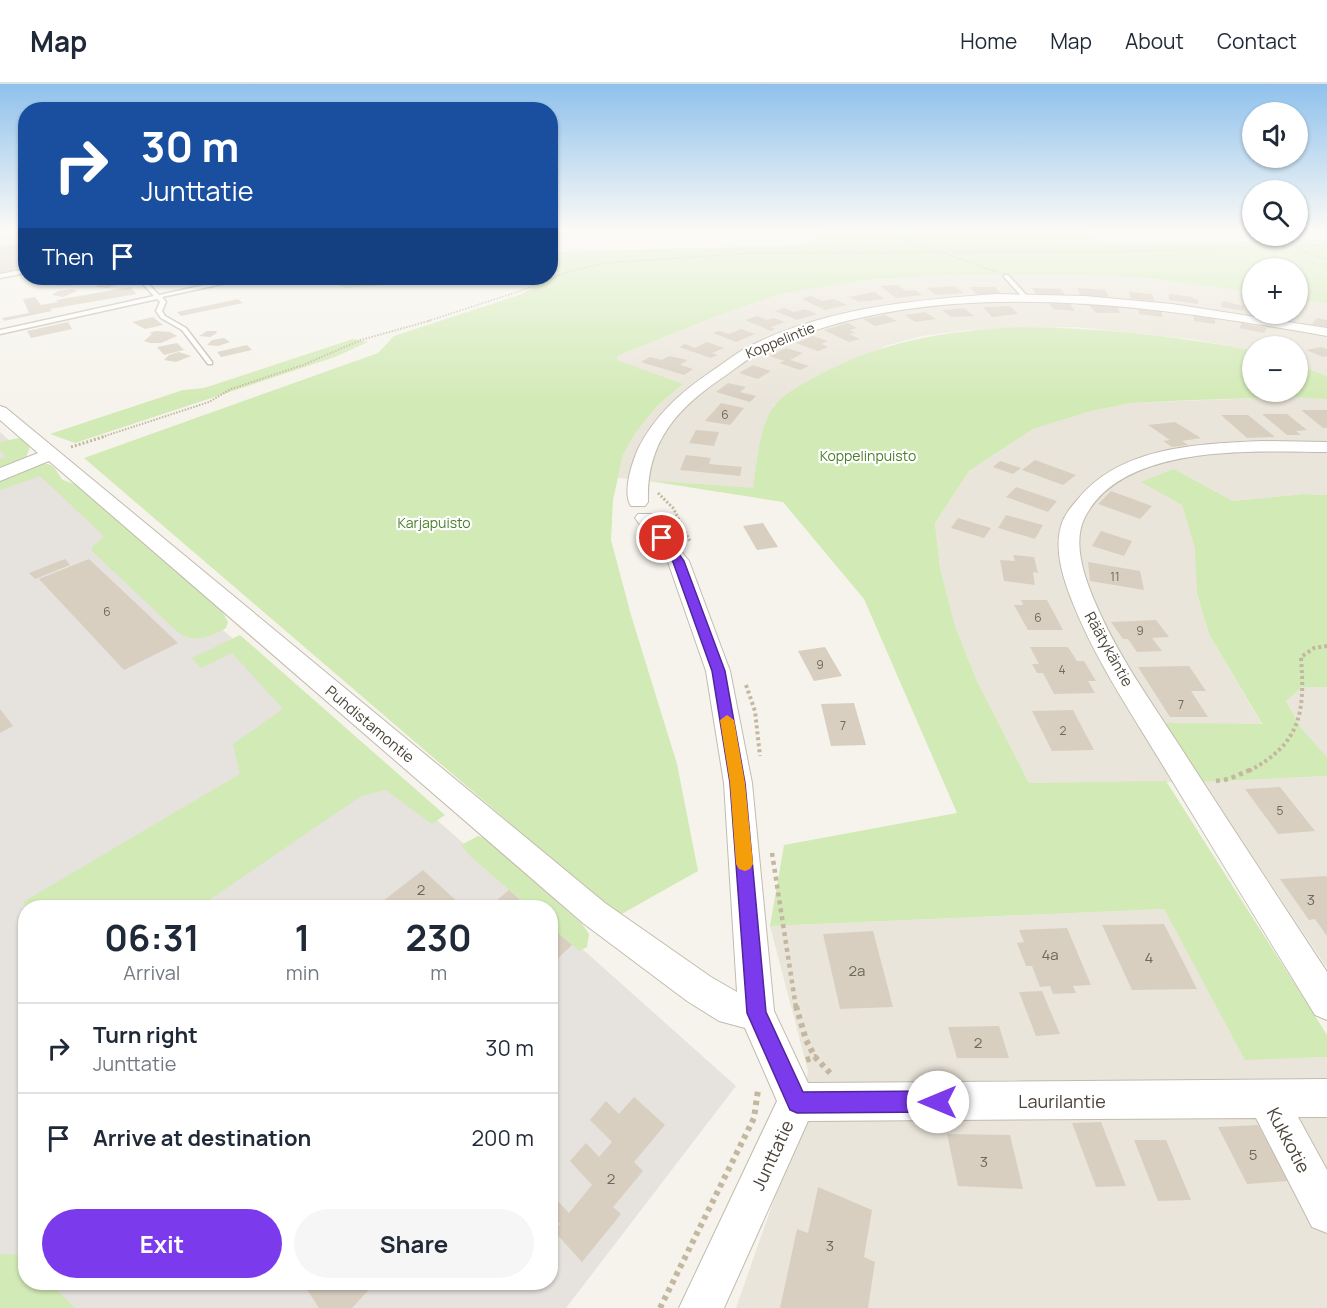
<!DOCTYPE html>
<html lang="en">
<head>
<meta charset="utf-8">
<style>
  :root { --surface:#fff; --page:#f6f6f7; --text:#1f2937; --muted:#747a83; --line:#e0e1e3; --accent:#7c3aed }
  body { margin:0; font-family:Manrope,sans-serif; background:var(--page); color:var(--text); height:100vh; display:flex; flex-direction:column; font-size:22px; white-space:nowrap }
  * { box-sizing:border-box; margin:0 }
  p { font-size:20px; color:var(--muted) }
  .icon { flex:none; width:33px; height:33px; fill:none; stroke:currentColor; stroke-width:2; stroke-linecap:round; stroke-linejoin:round }
  .map { position:relative; flex:1; overflow:hidden }
  .panel { position:absolute; left:18px; top:816px; width:540px; height:390px; display:flex; flex-direction:column; background:var(--surface); border-radius:24px; box-shadow:0 2px 4px #0004 }
  .panel>* { flex:none }
  .hud { position:absolute; left:18px; top:18px; width:540px; height:183px; border-radius:24px; box-shadow:0 2px 4px #0004; background:#1a4fa0; color:#fff; overflow:hidden }
  .tools { position:absolute; left:1242px; top:18px; display:grid; gap:12px }
  .tools a { display:grid; place-items:center; width:66px; height:66px; border-radius:50%; background:var(--surface); box-shadow:0 2px 4px #0004; font-size:30px }
  .pin { position:absolute; display:grid; place-items:center; width:51px; height:51px; color:#fff; margin:-26px; border:3px solid #fff; border-radius:50%; box-shadow:0 2px 6px #0007 }
  .me { position:absolute; width:66px; margin:-33px; rotate:270deg; stroke-linejoin:round; filter:drop-shadow(0 0 4px #0008) }
  .turn { display:flex; align-items:center; gap:21px; height:126px; padding:0 24px; font-size:27px }
  .turn .icon { width:78px; height:78px; stroke-width:2.5 }
  .turn b { display:block; font-size:42px; line-height:51px }
  .then { display:flex; align-items:center; height:57px; padding:0 24px; background:#0003; gap:12px; font-size:22px }
  .eta { display:flex; justify-content:space-evenly; align-items:center; height:102px; text-align:center }
  .eta b { font-size:36px; font-weight:700; line-height:42px }
  .primary-button { display:flex; gap:12px; margin-top:auto; padding:12px 24px }
  .primary-button a { flex:1; height:69px; border-radius:36px; background:var(--accent); color:#fff; font-size:24px; font-weight:700; line-height:69px; text-align:center }
  .primary-button a+a { background:var(--page); color:var(--text) }
  ul { padding:0; list-style:none }
  li { display:flex; align-items:center; gap:18px; height:90px; padding:0 24px; border-top:2px solid var(--line) }
  li div { flex:1 }
  li b { display:block; font-size:22px }
  li em { font-style:normal }
  header { display:flex; align-items:center; gap:36px; box-sizing:border-box; height:84px; padding:0 30px; background:var(--surface); border-bottom:2px solid var(--line) }
  header strong { font-size:28px }
  nav { display:flex; gap:33px; margin-inline-start:auto; font-size:21px }
  .map>svg:first-child { display:block }
</style>
</head>
<body>
<header>
<strong>Map</strong>
<nav><a>Home</a><a>Map</a><a>About</a><a>Contact</a></nav>
</header>
<div class="map">
<svg width="1327" height="1224" viewBox="0 0 1327 1224">
  <rect width="100%" height="100%" fill="#f6f3ec"/>
  <g fill="#eae5da">
    <polygon points="1054,190 1145,194 1252,208 1252,230 1298,230 1298,215 1327,220 1327,292 1298,281 1298,262 1252,262 1252,266 1191,255 1076,243 968,246 922,252 885,262 774,321 758,367 753,405 618,394 623,371 636,348 657,322 682,301 616,276 617,272 725,229 780,210 868,196 954,191"/>
    <polygon points="1286,313 1327,315 1327,411 1304,410 1233,417 1174,385 1182,421 1196,465 1197,510 1209,550 1262,641 1164,639 1203,698 1327,692 1327,884 1203,698 1029,699 977,597 955,542 940,484 935,439 969,387 1033,345 1091,327 1131,319"/>
    <polygon points="1302,603 1327,603 1327,673 1301,644 1286,617"/>
    <polygon points="1164,825 1245,975 1327,973 1327,1224 736,1224 798,1047 808,987 770,842"/>
  </g>
  <polygon fill="#e6e2dd" points="0,348 535,823 26,824 26,1198 550,1198 551,837 736,1002 566,1224 43,1224 0,1208"/>
  <g fill="#d2eab5">
    <path d="M829,146H1084C1097,162 1105,159 1125,160L1327,156V220L1298,215V184H1252V208L1145,194L1054,190L954,191L868,196L780,210L725,229L617,272V276L683,300L657,322L636,348L623,371L613,416L611,456L631,531L677,680L698,787L618,832L84,374L378,269L394,252L522,210L560,188H551V168L805,161Z"/>
    <polygon points="329,194 469,194 345,204 325,195"/>
    <path d="M1016,243C1096,243 1174,252 1252,266V308H1298V281L1327,292V315L1286,313L1195,316L1131,319L1091,327L1033,345L969,387L935,439L940,484L955,542L977,597L1029,699L1166,697L1327,951V973L1245,976L1164,825L770,842L784,761L957,729L864,515L783,418L643,396L753,404C756,382 760,338 775,321C786,308 803,300 817,292C885,256 941,248 1016,243Z"/>
    <polygon points="353,255 368,258 335,273 75,359 50,350 183,306 204,304"/>
    <path d="M19,354L30,361C28,378 14,381 0,387V375L6,373L0,367V358Z"/>
    <path d="M44,380C56,379 57,390 63,396L77,401L222,527L228,538L226,544C212,552 194,560 179,549L92,467V463L103,454L102,450L40,392L0,406V395Z"/>
    <polygon points="1174,385 1233,417 1304,410 1327,411 1327,603 1302,603 1286,617 1301,644 1327,673 1327,692 1203,698 1163,639 1262,640 1209,550 1197,510 1195,464 1182,421 1141,398"/>
    <polygon points="240,551 445,731 432,740 386,706 361,712 199,823 26,823 23,818 240,690 233,660 283,625 232,569 201,584 192,574"/>
    <polygon points="478,752 489,756 582,840 589,850 587,863 579,867 551,842 550,824 529,823 470,772 461,761"/>
    <polygon points="0,1170 24,1171 26,1198 50,1199 75,1224 0,1224"/>
  </g>
  <path fill="#a9d4f2" d="M43,194H106C89,200 59,207 43,197Z"/>
  <g fill="#d8cfc1">
    <polygon points="18,160 26,161 22,165 26,167 26,185 0,189 0,162"/>
    <polygon points="112,197 119,200 108,204 96,203 99,199"/>
    <polygon points="897,201 906,207 915,206 922,211 896,214 880,202"/>
    <polygon points="955,202 964,209 936,211 927,204"/>
    <polygon points="130,203 137,210 50,225 52,227 4,237 2,234 29,229 23,215 35,213 41,221 58,218 56,216"/>
    <polygon points="970,203 995,203 1001,210 976,210"/>
    <polygon points="1032,204 1061,205 1065,211 1036,210"/>
    <polygon points="1077,204 1105,206 1109,213 1080,211"/>
    <polygon points="72,205 77,207 63,213 52,211 58,207"/>
    <polygon points="874,208 885,215 859,218 850,213"/>
    <polygon points="1129,208 1152,210 1155,217 1131,215"/>
    <polygon points="1169,210 1191,213 1198,216 1198,220 1169,216"/>
    <polygon points="811,212 822,217 834,215 847,221 825,226 802,215"/>
    <polygon points="238,215 243,219 181,232 177,228"/>
    <polygon points="1223,217 1244,222 1243,227 1221,223"/>
    <polygon points="1049,219 1070,220 1075,227 1053,225"/>
    <polygon points="1089,221 1117,223 1120,229 1096,229"/>
    <polygon points="1010,222 1018,230 992,233 983,223"/>
    <polygon points="784,224 794,228 805,225 817,230 797,236 775,227"/>
    <polygon points="964,224 974,232 951,233 942,226"/>
    <polygon points="1138,225 1161,227 1163,233 1139,230"/>
    <polygon points="925,228 936,235 915,238 905,231"/>
    <polygon points="1266,230 1296,230 1293,236"/>
    <polygon points="885,231 897,237 875,242 863,235"/>
    <polygon points="1194,231 1215,234 1215,240 1194,237"/>
    <polygon points="757,232 767,236 774,234 785,238 771,243 775,245 771,247 745,236"/>
    <polygon points="153,233 163,241 145,245 132,238"/>
    <polygon points="1317,234 1327,236 1327,243 1312,240"/>
    <polygon points="68,238 72,245 31,254 27,247"/>
    <polygon points="848,239 857,244 850,246 856,249 849,250 860,255 849,258 824,246"/>
    <polygon points="1242,239 1267,244 1264,249 1239,244"/>
    <polygon points="741,245 755,250 736,258 713,249 719,247 729,250"/>
    <polygon points="156,247 170,248 177,252 161,259 150,259 144,257 152,250 149,249"/>
    <polygon points="207,247 216,247 217,249 210,253 199,252"/>
    <polygon points="813,252 828,257 821,260 828,263 818,267 796,259"/>
    <polygon points="224,254 230,258 218,262 207,261 212,256"/>
    <polygon points="707,258 724,264 712,269 718,271 711,274 679,263 685,260 695,264"/>
    <polygon points="177,259 184,266 164,271 157,263"/>
    <polygon points="247,261 252,266 221,273 217,268"/>
    <polygon points="1321,263 1327,265 1327,272 1323,273 1306,266"/>
    <polygon points="786,264 803,269 790,276 809,282 800,286 779,279 784,277 770,272"/>
    <polygon points="179,268 191,272 176,278 164,276 169,271"/>
    <polygon points="669,272 687,276 680,281 693,285 684,291 641,278 650,273 662,276"/>
    <polygon points="753,281 771,287 758,295 739,289"/>
    <polygon points="728,299 746,303 740,308 756,312 750,318 716,308"/>
    <polygon points="721,319 744,324 730,341 705,337"/>
    <polygon points="1301,326 1327,326 1327,344 1323,344"/>
    <polygon points="1262,330 1287,330 1307,346 1296,347 1301,351 1287,351"/>
    <polygon points="1221,331 1248,331 1275,353 1247,354"/>
    <polygon points="1175,338 1201,354 1182,357 1188,361 1172,363 1163,357 1170,356 1148,341"/>
    <polygon points="696,346 719,348 714,362 689,359"/>
    <polygon points="686,371 711,374 709,380 742,383 740,392 680,386"/>
    <polygon points="1035,376 1076,391 1063,401 1022,386"/>
    <polygon points="1000,377 1021,384 1013,390 993,383"/>
    <polygon points="1016,403 1057,417 1048,428 1006,413"/>
    <polygon points="1111,407 1152,422 1140,435 1098,420"/>
    <polygon points="1006,431 1043,441 1035,455 998,444"/>
    <polygon points="958,434 991,444 984,454 951,444"/>
    <polygon points="763,439 778,463 757,466 743,442"/>
    <polygon points="1101,447 1132,457 1124,472 1092,462"/>
    <polygon points="1013,471 1034,473 1038,489 1033,488 1035,501 1004,497 1000,476 1015,477"/>
    <polygon points="65,475 70,481 35,495 29,489"/>
    <polygon points="89,475 178,559 124,586 39,495"/>
    <polygon points="1088,478 1140,487 1144,506 1090,497"/>
    <polygon points="1021,516 1047,516 1063,546 1028,546 1014,521 1023,521"/>
    <polygon points="1156,536 1169,553 1152,554 1162,567 1137,568 1128,555 1123,555 1111,538"/>
    <polygon points="825,563 842,592 814,597 798,567"/>
    <polygon points="1030,563 1068,563 1077,577 1084,577 1096,597 1088,597 1095,609 1054,610 1043,589 1037,589 1032,580 1039,580"/>
    <polygon points="1189,582 1206,607 1191,607 1208,633 1170,633 1138,583"/>
    <polygon points="854,619 866,661 831,662 821,620"/>
    <polygon points="0,625 13,642 0,649"/>
    <polygon points="1073,626 1094,666 1052,667 1032,627"/>
    <polygon points="1280,703 1315,747 1278,750 1245,705"/>
    <polygon points="423,786 464,824 374,824"/>
    <polygon points="1326,792 1327,793 1327,852 1315,835 1309,836 1280,795"/>
    <polygon points="509,806 529,824 488,824"/>
    <polygon points="1164,840 1197,905 1132,906 1102,841"/>
    <polygon points="550,842 572,861 550,882"/>
    <polygon points="1067,844 1091,901 1073,902 1076,909 1053,910 1050,902 1040,903 1032,882 1026,882 1017,859 1024,858 1019,846"/>
    <polygon points="873,847 893,923 840,925 823,850"/>
    <polygon points="1042,907 1060,950 1036,952 1019,908"/>
    <polygon points="999,942 1009,974 957,974 948,943"/>
    <polygon points="634,1013 665,1041 634,1078 643,1087 613,1123 621,1130 582,1178 554,1147 560,1140 550,1129 550,1119 555,1114 569,1129 592,1101 570,1077 586,1059 599,1073 612,1058 590,1036 606,1017 619,1030"/>
    <polygon points="1101,1038 1126,1102 1096,1103 1072,1039"/>
    <polygon points="1258,1041 1289,1097 1247,1100 1218,1043"/>
    <polygon points="947,1050 1010,1051 1023,1105 958,1102"/>
    <polygon points="1134,1056 1166,1056 1191,1116 1158,1117"/>
    <polygon points="818,1103 872,1126 864,1173 875,1178 868,1224 780,1224 797,1145 808,1149"/>
    <polygon points="302,1198 376,1198 352,1224 319,1224"/>
  </g>
  <g fill="none" stroke-linecap="round" stroke-linejoin="round">
    <defs>
      <g id="service">
        <polygon points="26,185 26,189 0,194 0,190"/>
        <polygon points="1004,191 1008,191 1029,214 1029,216 1025,216 1004,193"/>
        <polygon points="137,194 143,194 159,211 236,194 244,194 241,196 162,213 166,218 162,227 165,232 186,244 212,278 212,280 208,280 182,246 161,234 156,227 160,218 157,215 0,250 0,246 154,212"/>
      </g>
      <g id="minor">
        <polygon points="14,146 26,146 26,150 0,154 0,148"/>
        <path d="M997,210L1085,212L1172,220L1327,244V252C1150,221 928,187 761,268C746,275 733,287 719,296C674,327 646,361 648,418L645,422H631C622,408 632,379 638,365C655,331 681,308 712,287C724,279 736,269 750,262C826,224 913,216 997,210Z"/>
        <polygon points="0,322 6,324 605,819 711,893 737,908 724,699 706,587 668,478 635,434 638,430 652,430 689,477 730,587 752,699 774,927 808,999 1327,995 1327,1033 1298,1033 1327,1086 1327,1149 1312,1143 1256,1034 808,1037 724,1224 679,1224 777,1017 745,944 719,937 687,917 583,839 49,377 0,397 0,384 38,369 0,336"/>
        <path d="M1262,357L1327,358V368C1256,368 1124,358 1085,433C1072,458 1084,492 1094,516C1116,569 1150,616 1181,664C1229,739 1278,813 1327,888V936L1315,931C1263,846 1211,761 1159,675C1128,624 1094,573 1072,517C1063,494 1054,466 1061,442C1064,431 1071,423 1078,415C1121,362 1199,360 1262,357Z"/>
      </g>
    </defs>
    <use href="#service" stroke="#c2bbae" stroke-width="3"/>
    <use href="#minor" stroke="#c2bbae" stroke-width="2"/>
    <g stroke="#c4b79f" stroke-width="1.5" stroke-dasharray="1.5 1.5" stroke-linecap="butt">
      <polyline points="872,146 937,167"/>
      <polyline points="1280,152 1294,159 1299,166 1327,176"/>
      <polyline points="944,169 997,188"/>
      <polyline points="428,237 520,207 570,187 607,179 749,169 1110,168 1327,161"/>
    </g>
    <polyline stroke="#c4b79f" stroke-width="2" stroke-dasharray="1.5 1.5" stroke-linecap="butt" points="102,353 209,318 231,305 303,281 361,256 432,236"/>
    <g stroke="#c4b79f" stroke-width="3" stroke-dasharray="2 2" stroke-linecap="butt">
      <polyline points="71,363 106,352"/>
      <polyline points="658,409 673,424 690,457"/>
    </g>
    <g stroke="#c4b79f" stroke-width="4" stroke-dasharray="3 3" stroke-linecap="butt">
      <polyline points="746,601 755,627 760,672"/>
      <path d="M1249,687C1302,659 1305,627 1301,573L1314,564L1327,562"/>
    </g>
    <g stroke="#c4b79f" stroke-width="4.5" stroke-dasharray="4 4" stroke-linecap="butt">
      <polyline points="1216,697 1229,695 1252,685"/>
      <polyline points="772,769 796,924"/>
    </g>
    <g stroke="#c4b79f" stroke-width="6" stroke-dasharray="4.5 4.5" stroke-linecap="butt">
      <polyline points="796,922 806,956 815,973"/>
      <polyline points="806,976 815,973 830,989"/>
      <polyline points="660,1224 754,1034 758,1006"/>
    </g>
    <use href="#service" fill="#fff" fill-rule="evenodd"/>
    <use href="#minor" fill="#fff" fill-rule="evenodd"/>
  </g>
  <linearGradient id="sky" x2="0" y2="1"><stop stop-color="#8fc1ec"/><stop offset="0.46" stop-color="#fbfaf6"/><stop offset="1" stop-color="#fbfaf6" stop-opacity="0"/></linearGradient>
  <rect width="1327" height="317" fill="url(#sky)"/>
  <polygon fill="#7c3aed" stroke="#51269a" stroke-width="1.5" points="662,451 666,452 684,477 725,587 745,699 766,928 803,1008 938,1007 945,1010 948,1018 945,1025 938,1028 797,1029 790,1026 747,929 730,699 712,587 673,478 656,454"/>
  <polygon fill="#f59e0b" points="727,631 734,636 745,699 753,780 750,785 745,787 739,785 736,780 730,699 720,636"/>
  <g text-anchor="middle" dominant-baseline="central" stroke-width="4.5" stroke-linejoin="round" paint-order="stroke">
    <g font-size="12" fill="#6e675b">
      <text x="725" y="330">6</text>
      <text x="1115" y="492">11</text>
      <text x="107" y="527">6</text>
      <text x="1038" y="533">6</text>
      <text x="1140" y="546">9</text>
      <text x="820" y="580">9</text>
      <text x="1062" y="585">4</text>
      <text x="1181" y="620">7</text>
      <text x="843" y="641">7</text>
      <text x="1063" y="646">2</text>
      <text x="1280" y="726">5</text>
    </g>
    <g font-size="14" fill="#4b4439" stroke="#fff">
      <text transform="translate(780 256) rotate(-22)">Koppelintie</text>
    </g>
    <g font-size="14" fill="#4a7f2a" stroke="#fff">
      <text x="868" y="371">Koppelinpuisto</text>
      <text x="434" y="438">Karjapuisto</text>
    </g>
    <g font-size="15" fill="#4b4439" stroke="#fff">
      <text transform="translate(1109 565) rotate(61)">Räätykäntie</text>
      <text transform="translate(370 640) rotate(40)">Puhdistamontie</text>
    </g>
    <g font-size="15" fill="#6e675b">
      <text x="421" y="805">2</text>
      <text x="1311" y="815">3</text>
      <text x="1050" y="870">4a</text>
      <text x="1149" y="873">4</text>
      <text x="857" y="886">2a</text>
      <text x="978" y="958">2</text>
      <text x="1253" y="1070">5</text>
      <text x="984" y="1077">3</text>
      <text x="611" y="1094">2</text>
      <text x="830" y="1161">3</text>
    </g>
    <g font-size="18" fill="#4b4439" stroke="#fff">
      <text x="1062" y="1017">Laurilantie</text>
      <text transform="translate(1289 1056) rotate(62)">Kukkotie</text>
      <text transform="translate(772 1071) rotate(-65)">Junttatie</text>
    </g>
  </g>
</svg>
<div class="tools">
<a><svg class="icon" aria-label="sound" viewBox="0 0 24 24"><path d="M4 9h4l5-4v14l-5-4H4zM17 9q2 3 0 6"/></svg></a>
<a><svg class="icon" aria-label="search" viewBox="0 0 24 24"><circle cx="10" cy="10" r="6"/><path d="M15 15l6 6"/></svg></a>
<a>+</a>
<a>−</a>
</div>
<div class="pin" style="left:662px;top:454px;background:#d93025"><svg class="icon" aria-label="arrive" viewBox="0 0 24 24"><path d="M6 21V4h12l-3 4 3 4H6"/></svg></div>
<svg class="me" style="left:938px;top:1018px" viewBox="-20 -20 40 40"><circle r="19" fill="#fff"/><path d="M0-13L10 11 0 6-10 11z" fill="#7c3aed"/></svg>
<div class="hud">
<div class="turn"><svg class="icon" aria-label="right" viewBox="0 0 24 24"><path d="M7 20v-9h11M14 6l5 5-5 5"/></svg><div><b>30 m</b>Junttatie</div></div>
<div class="then">Then<svg class="icon" aria-label="arrive" viewBox="0 0 24 24"><path d="M6 21V4h12l-3 4 3 4H6"/></svg></div>
</div>
<section class="panel">
<div class="eta">
<div><b>06:31</b><p>Arrival</p></div>
<div><b>1</b><p>min</p></div>
<div><b>230</b><p>m</p></div>
</div>
<ul>
<li><svg class="icon" aria-label="right" viewBox="0 0 24 24"><path d="M7 20v-9h11M14 6l5 5-5 5"/></svg><div><b>Turn right</b><p>Junttatie</p></div><em>30 m</em></li>
<li><svg class="icon" aria-label="arrive" viewBox="0 0 24 24"><path d="M6 21V4h12l-3 4 3 4H6"/></svg><div><b>Arrive at destination</b></div><em>200 m</em></li>
</ul>
<div class="primary-button"><a>Exit</a><a>Share</a></div>
</section>
</div>
</body>
</html>
